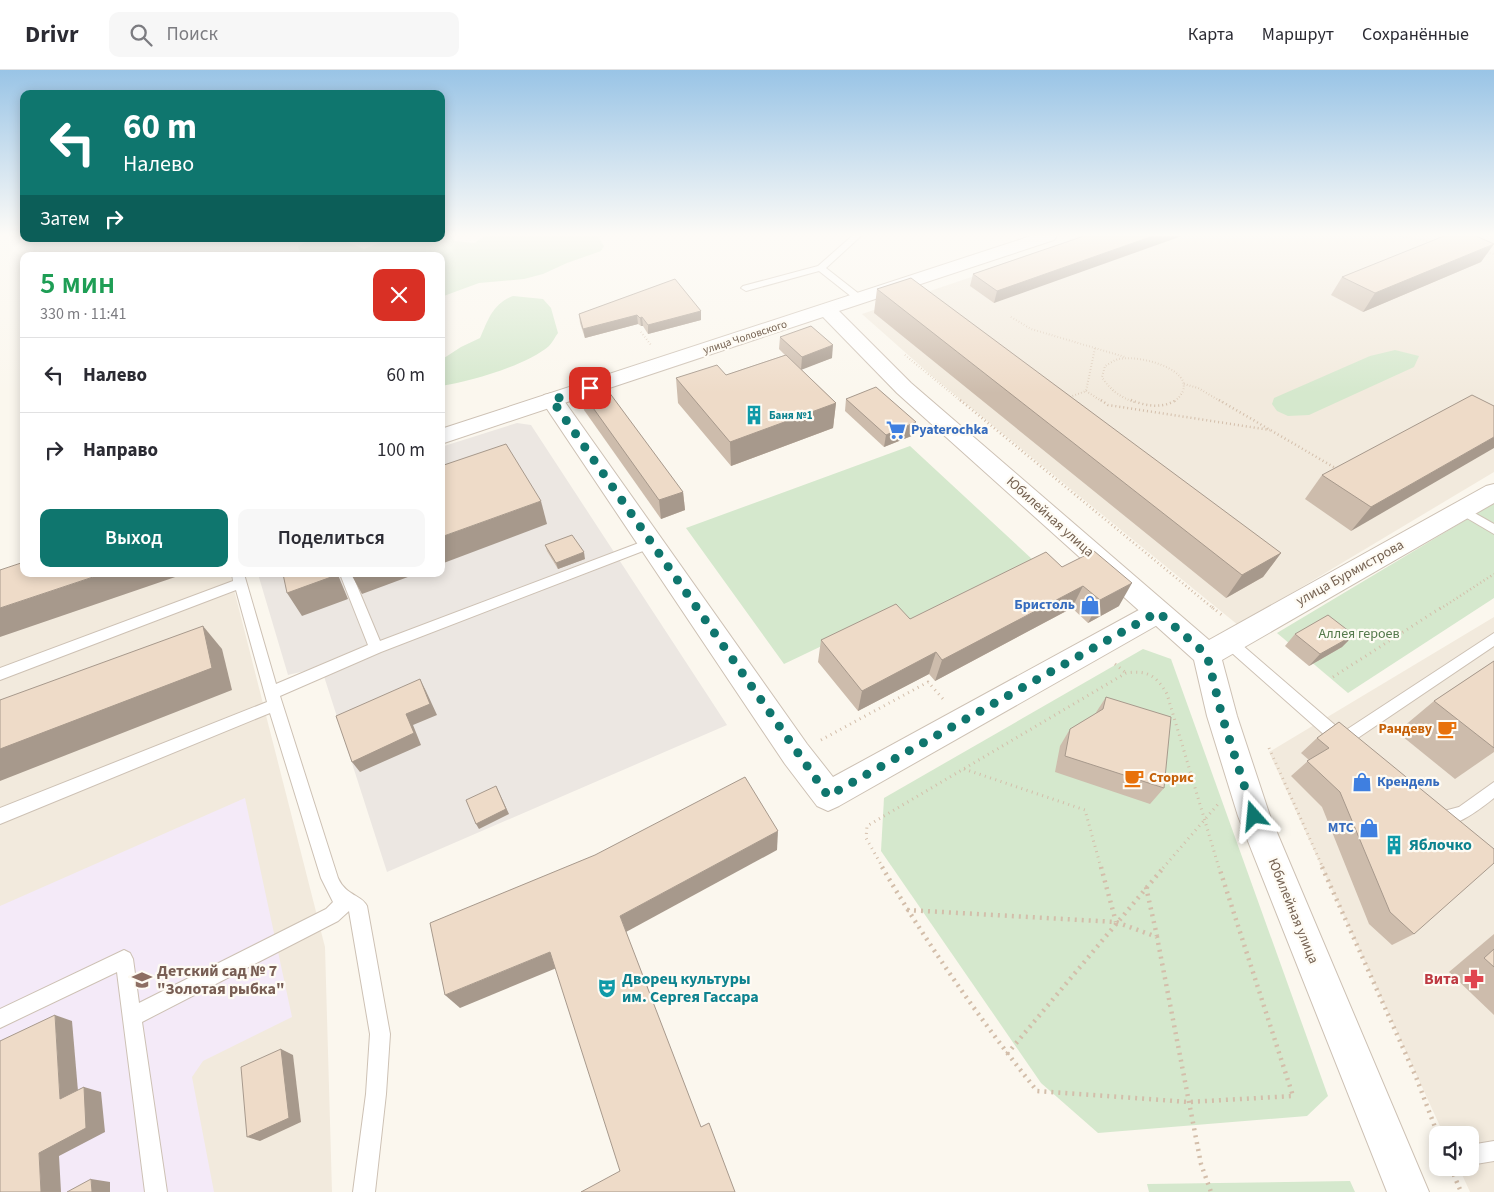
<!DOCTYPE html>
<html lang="ru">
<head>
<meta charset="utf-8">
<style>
  :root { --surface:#fff; --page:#f7f7f7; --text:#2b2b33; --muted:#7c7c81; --line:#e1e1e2; --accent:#0f766e }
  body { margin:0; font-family:"Source Sans 3",sans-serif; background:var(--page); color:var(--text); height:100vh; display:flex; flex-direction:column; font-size:19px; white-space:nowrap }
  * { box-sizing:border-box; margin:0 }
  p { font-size:16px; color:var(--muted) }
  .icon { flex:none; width:28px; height:28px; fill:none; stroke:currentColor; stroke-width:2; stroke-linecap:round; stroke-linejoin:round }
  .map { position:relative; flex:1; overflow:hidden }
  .drawer { position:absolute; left:20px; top:182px; width:425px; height:325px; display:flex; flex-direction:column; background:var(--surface); border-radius:10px; box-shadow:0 2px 12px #0003 }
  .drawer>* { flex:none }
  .top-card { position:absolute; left:20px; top:20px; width:425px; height:152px; border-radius:10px; box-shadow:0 2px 12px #0003; background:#0f766e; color:#fff; overflow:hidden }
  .fabs { position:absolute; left:1429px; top:1056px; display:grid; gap:10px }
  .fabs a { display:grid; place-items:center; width:50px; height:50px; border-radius:10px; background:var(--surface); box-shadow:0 2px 12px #0003; font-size:25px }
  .pin { position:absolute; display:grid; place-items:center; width:42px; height:42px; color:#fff; margin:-21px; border-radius:10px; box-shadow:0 2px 8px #0006 }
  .me { position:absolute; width:55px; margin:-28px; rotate:342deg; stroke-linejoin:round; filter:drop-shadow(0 0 4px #0008) }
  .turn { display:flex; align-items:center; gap:18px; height:105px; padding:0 20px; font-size:22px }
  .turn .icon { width:65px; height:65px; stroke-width:2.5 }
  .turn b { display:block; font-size:35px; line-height:42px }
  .then { display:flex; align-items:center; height:48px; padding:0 20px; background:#0003; gap:10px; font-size:19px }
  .round { display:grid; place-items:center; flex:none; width:52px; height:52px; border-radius:10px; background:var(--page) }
  .overview { display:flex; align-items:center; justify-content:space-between; height:85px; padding:0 20px }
  h1 { font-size:30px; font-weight:600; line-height:38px; color:#1e9e55 }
  .primary-button { display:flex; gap:10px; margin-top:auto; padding:10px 20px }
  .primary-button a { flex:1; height:58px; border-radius:10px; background:var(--accent); color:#fff; font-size:20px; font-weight:600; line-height:58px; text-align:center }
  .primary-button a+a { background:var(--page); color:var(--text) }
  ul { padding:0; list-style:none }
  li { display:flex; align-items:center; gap:15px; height:75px; padding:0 20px; border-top:1px solid var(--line) }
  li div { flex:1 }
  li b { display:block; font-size:19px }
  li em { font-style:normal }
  header { display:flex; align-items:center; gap:30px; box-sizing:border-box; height:70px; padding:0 25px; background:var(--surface); border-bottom:1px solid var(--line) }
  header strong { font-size:24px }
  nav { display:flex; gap:28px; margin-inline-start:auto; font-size:18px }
  .search { width:350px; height:45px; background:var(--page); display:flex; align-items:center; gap:12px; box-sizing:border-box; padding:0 18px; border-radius:10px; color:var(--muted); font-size:19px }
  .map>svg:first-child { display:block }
</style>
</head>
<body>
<header>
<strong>Drivr</strong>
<div class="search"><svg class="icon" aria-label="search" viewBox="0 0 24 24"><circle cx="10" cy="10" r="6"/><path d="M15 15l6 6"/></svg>Поиск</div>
<nav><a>Карта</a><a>Маршрут</a><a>Сохранённые</a></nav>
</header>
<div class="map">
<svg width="1494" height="1122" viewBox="0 0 1494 1122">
  <rect width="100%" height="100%" fill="#fbf7ee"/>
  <g fill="#f2eadd">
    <polygon points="1093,166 1494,166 1494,402 1238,555 933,307 862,244"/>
    <polygon points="66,504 230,504 325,877 332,1122 0,1122 0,526"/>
    <polygon points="1494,547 1494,1122 1470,1122 1459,1098 1470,1098 1470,1065 1444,1065 1269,682"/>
  </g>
  <polygon fill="#ece7e2" points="517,353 531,355 727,655 387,802 321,597 288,605 258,504 441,504 441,377"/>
  <polygon fill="#f4eaf8" points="245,728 292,947 203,991 192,1007 214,1122 0,1122 0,836"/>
  <g fill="#d5e8cd">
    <path d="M441,166H451L455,171L474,173L485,166H603L599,168L604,176L601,181L567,193L543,204L524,209L479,213L441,227V186H302L298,177C319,161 341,169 364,179L390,169H441Z"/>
    <path d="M513,226L543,229L551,238L558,263C555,267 552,273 549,276C527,295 470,312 441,316V290L461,277L480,268C488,250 493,233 513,226Z"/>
    <polygon points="1395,280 1419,286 1414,297 1309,345 1288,346 1277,341 1272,334 1274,328 1370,286"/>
    <polygon points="910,376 1033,490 904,556 893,542 784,594 686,458"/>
    <polygon points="1494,433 1494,528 1348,623 1277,563"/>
    <polygon points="1143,579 1171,589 1328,1026 1307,1046 1098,1063 1041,1013 881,781 884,728"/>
    <polygon points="1350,1111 1355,1122 1149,1122 1147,1114"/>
  </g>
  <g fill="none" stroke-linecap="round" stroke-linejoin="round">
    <defs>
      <g id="service">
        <polygon points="852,166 861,166 826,198 863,227 863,231 857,231 819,201 746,221 741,218 743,216 818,196"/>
        <polygon points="1464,437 1494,454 1494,464 1460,444 1458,441 1460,438"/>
        <path d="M652,468L656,470L658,473L656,476L381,582L280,626L338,808C346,826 362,825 367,836L390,964L386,1024L375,1122H353L366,1024L370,964L349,841L338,851L142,952L167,1122H145L117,902L0,958V939L124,880L130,883L133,889L139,933L326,839L333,832L321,808L270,643L0,754V738L267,632L236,520L0,610V598L233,511L232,504H244L276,614L368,575L340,504H352L380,571Z"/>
        <polygon points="1494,563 1494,576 1343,678 1337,676 1224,576 1222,572 1224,568 1229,566 1234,568 1343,662"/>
        <path d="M1494,712V728C1479,740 1450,763 1429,755L1427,750L1429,745L1459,737Z"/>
        <polygon points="1494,1071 1494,1091 1470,1095 1470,1075"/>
      </g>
      <polygon id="minor" points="552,323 560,325 807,674 833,707 1148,535 1158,532 1168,535 1172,542 1168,549 839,736 828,741 817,736 785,694 541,330 544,325"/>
      <polygon id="tertiary" points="1031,166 1057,166 1054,170 839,241 911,313 1209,570 1486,416 1494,414 1494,433 1222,590 1237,646 1270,746 1429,1122 1387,1122 1238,746 1207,646 1194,590 897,323 823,247 441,374 441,359"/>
    </defs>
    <use href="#service" stroke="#cdc1b4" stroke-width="2"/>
    <use href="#minor" stroke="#cdc1b4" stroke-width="2"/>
    <use href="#tertiary" stroke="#cdc1b4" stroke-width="2"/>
    <g stroke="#d3beaa" stroke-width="2" stroke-dasharray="0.5 2.5" stroke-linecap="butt">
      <polyline points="1400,166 1433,172"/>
      <polyline points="1070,170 1082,166"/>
      <polyline points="1484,182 1494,184"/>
      <polyline points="1011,247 1031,259 1125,287"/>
      <polyline points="641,262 651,275"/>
      <polyline points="905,285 962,332"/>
      <polyline points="1184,314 1198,318 1222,332"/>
      <polyline points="1086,321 1103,332"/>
      <polyline points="1067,328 1086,321 1095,278"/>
      <path d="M1134,332C1120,327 1110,320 1102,307L1105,296C1109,294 1114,290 1119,289C1141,284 1209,303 1174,332"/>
    </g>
    <g stroke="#d3beaa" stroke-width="2.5" stroke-dasharray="1 3" stroke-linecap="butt">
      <polyline points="960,330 1214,539"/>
      <polyline points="1101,330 1108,335 1270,360"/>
      <path d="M1131,330C1145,336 1162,339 1176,330"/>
      <polyline points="1219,330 1337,399"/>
      <polyline points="1440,539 1494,504"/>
    </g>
    <g stroke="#d3beaa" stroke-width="3" stroke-dasharray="1 4.5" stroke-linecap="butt">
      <polyline points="1212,537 1223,546"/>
      <polyline points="1115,594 1126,603"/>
      <polyline points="1333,607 1442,537"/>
      <polyline points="821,670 928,612 944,630"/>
      <polyline points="1269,678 1323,798"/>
      <polyline points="964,699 1085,740 1101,798"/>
      <path d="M883,798L866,768L867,756L1126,603C1147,600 1156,605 1167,624L1219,798"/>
      <polyline points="1163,798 1219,733"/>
    </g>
    <g stroke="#d3beaa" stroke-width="4.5" stroke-dasharray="2 5" stroke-linecap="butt">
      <path d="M882,797C927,874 981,951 1037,1021L1189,1032L1293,1026L1219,797"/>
      <polyline points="1101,797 1116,852"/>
      <polyline points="1322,797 1416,1007 1438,1065"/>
      <polyline points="1146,817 1157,866"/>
      <polyline points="907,840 1116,852 1157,867 1201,1094 1211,1122"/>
      <polyline points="1007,984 1164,797"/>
      <polyline points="1451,1098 1461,1122"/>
    </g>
    <use href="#service" fill="#fff" fill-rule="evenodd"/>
    <use href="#minor" fill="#fff" fill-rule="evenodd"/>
    <use href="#tertiary" fill="#fff" fill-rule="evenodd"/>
  </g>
  <g fill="#cdbcac">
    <polygon points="1084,166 994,233 970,216 973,204"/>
    <polygon points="1481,192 1363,242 1331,225 1342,207"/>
    <polygon points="877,219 1281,483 1263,507 1226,528 874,243"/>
    <polygon points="701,241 701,250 648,264 643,256 641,256 638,254 585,268 580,253 579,244"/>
    <polygon points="780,267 832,288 801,299 836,333 833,358 731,396 678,333 676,308 726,305 785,285 779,279"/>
    <polygon points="581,321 683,422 685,440 661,449 584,340"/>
    <polygon points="846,329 914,365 884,377 845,341"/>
    <polygon points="1494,336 1351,461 1305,429 1322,405"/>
    <polygon points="545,475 585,489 558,499 547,481"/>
    <polygon points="1062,497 1119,536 1088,553 1072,538 935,611 929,604 858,641 818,592 821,570 910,549"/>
    <polygon points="1295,564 1354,565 1342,577 1309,596 1285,576"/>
    <polygon points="1494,591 1494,682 1455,709 1397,662 1434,631"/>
    <polygon points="1106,627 1164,718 1150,734 1055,702 1060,676 1070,659 1095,644"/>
    <polygon points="1339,652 1414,864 1392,875 1369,854 1322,737 1291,706 1309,690 1301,683 1317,668"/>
    <polygon points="1494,864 1494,945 1449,902"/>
  </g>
  <g fill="#a7998c">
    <polygon points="1153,166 1182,166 994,233 997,221"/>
    <polygon points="1494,174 1481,192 1363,242 1375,223"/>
    <polygon points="701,241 701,250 648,264 648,255"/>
    <polygon points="637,245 638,254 585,268 583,259"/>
    <polygon points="642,247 643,256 641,256 640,248"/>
    <polygon points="833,275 832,288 801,300 802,287"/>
    <polygon points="836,333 833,358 731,396 730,372"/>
    <polygon points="916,352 914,365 884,377 886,365"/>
    <polygon points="1494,367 1494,378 1351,461 1371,437"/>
    <polygon points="683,422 685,440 661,449 659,430"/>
    <polygon points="541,431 547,454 441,494 441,467"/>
    <polygon points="584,482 585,489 558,499 556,493"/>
    <polygon points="1281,483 1263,507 1226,528 1242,505"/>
    <polygon points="102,504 184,504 0,567 0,538"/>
    <polygon points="333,504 339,504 338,505 348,529 302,546 287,523"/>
    <polygon points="351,504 416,504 362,524"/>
    <polygon points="1132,513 1119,536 1088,553 1100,530"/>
    <polygon points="1083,516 1072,538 935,611 942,590"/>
    <polygon points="203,556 222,579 232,620 0,711 0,679"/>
    <polygon points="1354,565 1342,577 1309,596 1320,584"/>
    <polygon points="936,582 929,604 858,641 862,621"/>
    <polygon points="420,609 426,621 437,645 413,655 421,675 360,702 352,692 406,644"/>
    <polygon points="496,716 509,744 479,759 476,754"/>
    <polygon points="778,761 777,780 626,862 620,846"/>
    <polygon points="550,882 559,897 460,938 445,925"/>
    <polygon points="55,945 72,951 79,1033 60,1029"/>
    <polygon points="281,979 293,985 301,1052 260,1071 247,1067"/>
    <polygon points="84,1017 101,1022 105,1062 59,1086 61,1122 41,1122 39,1083"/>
    <polygon points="91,1109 110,1112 110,1122 92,1122"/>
  </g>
  <g fill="#eedbc8" stroke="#a7998c">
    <polygon points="1084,166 1153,166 997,221 973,204"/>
    <polygon points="1444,166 1476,166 1494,174 1375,223 1342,207"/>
    <polygon points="911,208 1281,483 1242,505 877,219"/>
    <polygon points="675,209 701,241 648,255 642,247 640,248 637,245 583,259 579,244"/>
    <polygon points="811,256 833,275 802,287 780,267"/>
    <polygon points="786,285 836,333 730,372 676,308 717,295 726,305"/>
    <polygon points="603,314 683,422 659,430 581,321"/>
    <polygon points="876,317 916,352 886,365 846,329"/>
    <polygon points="1472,325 1494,336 1494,367 1371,437 1322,405"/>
    <polygon points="506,374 541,431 441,467 441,396"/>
    <polygon points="572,465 584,482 556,493 545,475"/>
    <polygon points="1094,481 1132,513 1100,530 1083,516 942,590 936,582 862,621 821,570 896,534 910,549 1046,482 1062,497"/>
    <polygon points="24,492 24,504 102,504 0,538 0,500"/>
    <polygon points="283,504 333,504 334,506 287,523"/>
    <polygon points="1328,545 1354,565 1320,584 1295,564"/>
    <polygon points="203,556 212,598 0,679 0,630"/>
    <polygon points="1494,591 1494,678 1434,631"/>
    <polygon points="420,609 430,634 406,644 414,663 352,692 336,646"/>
    <polygon points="1106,627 1171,647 1164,718 1065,686 1070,659 1103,639"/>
    <polygon points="1339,652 1494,779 1494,793 1414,864 1390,842 1340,722 1307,691 1329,678 1317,668"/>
    <polygon points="745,707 778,761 620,846 701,1057 709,1053 735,1122 581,1122 620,1101 550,882 445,925 430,853 595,785"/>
    <polygon points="496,716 506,739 476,754 466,730"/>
    <polygon points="1494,879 1494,897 1484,888"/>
    <polygon points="55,945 60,1029 84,1017 86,1058 39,1083 41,1122 0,1122 0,971"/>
    <polygon points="281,979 289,1048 247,1067 241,997"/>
    <polygon points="91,1109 92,1122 67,1122"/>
  </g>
  <linearGradient id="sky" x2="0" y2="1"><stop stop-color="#99c4e6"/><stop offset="0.51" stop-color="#fdfbf7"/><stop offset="1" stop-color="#fdfbf7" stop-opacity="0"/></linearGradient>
  <rect width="1494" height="323" fill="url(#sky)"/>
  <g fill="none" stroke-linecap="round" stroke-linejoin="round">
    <polyline stroke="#0f766e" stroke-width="9" stroke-dasharray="0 16.2" points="590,318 552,330 828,726 1158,542 1207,585 1222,646 1254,746"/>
  </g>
  <defs>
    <symbol id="building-bare" viewBox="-9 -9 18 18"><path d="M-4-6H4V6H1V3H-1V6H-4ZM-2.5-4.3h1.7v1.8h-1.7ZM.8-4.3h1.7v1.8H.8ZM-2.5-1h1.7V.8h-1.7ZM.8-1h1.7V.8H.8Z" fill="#0f9aa8" stroke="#fefbf4" stroke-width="2.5" paint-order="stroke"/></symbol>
    <symbol id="supermarket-bare" viewBox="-9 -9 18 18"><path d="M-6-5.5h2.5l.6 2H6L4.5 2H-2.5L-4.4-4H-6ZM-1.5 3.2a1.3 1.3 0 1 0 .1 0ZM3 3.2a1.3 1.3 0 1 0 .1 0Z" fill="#3f7fe0" stroke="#fefbf4" stroke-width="2.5" paint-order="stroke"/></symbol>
    <symbol id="shop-bare" viewBox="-9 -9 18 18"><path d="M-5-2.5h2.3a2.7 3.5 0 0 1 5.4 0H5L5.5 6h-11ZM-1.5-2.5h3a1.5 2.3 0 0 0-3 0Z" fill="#3f7fe0" stroke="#fefbf4" stroke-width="2.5" paint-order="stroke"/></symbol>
    <symbol id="cafe-bare" viewBox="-9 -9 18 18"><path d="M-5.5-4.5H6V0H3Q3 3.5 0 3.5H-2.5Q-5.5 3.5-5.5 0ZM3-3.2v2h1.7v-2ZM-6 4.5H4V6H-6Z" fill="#e8710a" stroke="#fefbf4" stroke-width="2.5" paint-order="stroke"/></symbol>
    <symbol id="pharmacy-bare" viewBox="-9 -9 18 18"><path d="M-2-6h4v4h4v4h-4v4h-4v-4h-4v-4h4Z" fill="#e0444e" stroke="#fefbf4" stroke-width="2.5" paint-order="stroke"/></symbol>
    <symbol id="school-bare" viewBox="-9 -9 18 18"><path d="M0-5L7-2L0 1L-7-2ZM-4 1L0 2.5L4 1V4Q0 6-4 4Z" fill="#8d6e63" stroke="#fefbf4" stroke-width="2.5" paint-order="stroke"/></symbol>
    <symbol id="theatre-bare" viewBox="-9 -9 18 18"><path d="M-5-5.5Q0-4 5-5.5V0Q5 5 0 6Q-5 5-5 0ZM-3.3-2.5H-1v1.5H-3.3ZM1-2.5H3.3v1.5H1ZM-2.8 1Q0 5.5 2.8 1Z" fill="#0f9aa8" stroke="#fefbf4" stroke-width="2.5" paint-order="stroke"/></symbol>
  </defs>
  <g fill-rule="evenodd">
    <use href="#building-bare" x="740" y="331" width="28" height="28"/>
    <use href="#supermarket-bare" x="882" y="346" width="28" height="28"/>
    <use href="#shop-bare" x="1076" y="521" width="28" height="28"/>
    <use href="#cafe-bare" x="1433" y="645" width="28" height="28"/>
    <use href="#cafe-bare" x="1120" y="694" width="28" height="28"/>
    <use href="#shop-bare" x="1348" y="698" width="28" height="28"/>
    <use href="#shop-bare" x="1355" y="744" width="28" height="28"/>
    <use href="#building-bare" x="1380" y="761" width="28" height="28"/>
    <use href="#pharmacy-bare" x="1460" y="895" width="28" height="28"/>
    <use href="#school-bare" x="128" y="896" width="28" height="28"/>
    <use href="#theatre-bare" x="593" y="904" width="28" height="28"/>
  </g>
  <g text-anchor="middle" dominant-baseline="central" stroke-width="4.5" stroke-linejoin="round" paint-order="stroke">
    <g font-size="11" fill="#756252" stroke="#fefbf4">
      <text transform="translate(745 267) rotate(-18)">улица Чоловского</text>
    </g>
    <g font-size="11" font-weight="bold" fill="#0d838f" stroke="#fefbf4" text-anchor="start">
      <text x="769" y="345">Баня №1</text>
    </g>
    <g font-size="14" font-weight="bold" fill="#366cbe" stroke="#fefbf4" text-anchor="start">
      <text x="911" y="360">Pyaterochka</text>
      <text x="1075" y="535" text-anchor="end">Бристоль</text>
      <text x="1377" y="712">Крендель</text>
      <text x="1354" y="758" text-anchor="end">МТС</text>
    </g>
    <g font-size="14" fill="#756252" stroke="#fefbf4">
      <text transform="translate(1050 447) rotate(42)">Юбилейная улица</text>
      <text transform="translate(1350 503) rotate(-29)">улица Бурмистрова</text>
      <text transform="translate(1293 841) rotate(68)">Юбилейная улица</text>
    </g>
    <g font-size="14" fill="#54794b" stroke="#fefbf4">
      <text x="1359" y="564">Аллея героев</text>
    </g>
    <g font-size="14" font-weight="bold" fill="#c56008" stroke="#fefbf4" text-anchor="end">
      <text x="1432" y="659">Рандеву</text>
      <text x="1149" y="708" text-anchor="start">Сторис</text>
    </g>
    <g font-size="16" font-weight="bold" fill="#0d838f" stroke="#fefbf4" text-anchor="start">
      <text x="1409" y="775">Яблочко</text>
      <text x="622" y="909">Дворец культуры<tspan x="622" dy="18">им. Сергея Гассара</tspan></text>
    </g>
    <g font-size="16" font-weight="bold" fill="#785e54" stroke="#fefbf4" text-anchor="start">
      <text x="157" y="901">Детский сад № 7<tspan x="157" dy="18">"Золотая рыбка"</tspan></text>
    </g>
    <g font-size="16" font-weight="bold" fill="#be3a42" stroke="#fefbf4" text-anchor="end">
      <text x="1459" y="909">Вита</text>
    </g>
  </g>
</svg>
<div class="fabs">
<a><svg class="icon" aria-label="sound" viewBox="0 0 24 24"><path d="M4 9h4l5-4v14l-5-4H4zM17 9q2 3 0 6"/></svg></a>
</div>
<div class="pin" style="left:590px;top:318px;background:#d93025"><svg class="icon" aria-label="arrive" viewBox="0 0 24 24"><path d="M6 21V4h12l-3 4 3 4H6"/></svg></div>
<svg class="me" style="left:1254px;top:746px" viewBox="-20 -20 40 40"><path d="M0-17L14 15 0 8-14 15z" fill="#0f766e" stroke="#fff" stroke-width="4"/></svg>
<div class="top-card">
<div class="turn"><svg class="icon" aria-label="left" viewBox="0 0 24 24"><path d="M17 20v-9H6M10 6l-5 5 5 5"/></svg><div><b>60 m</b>Налево</div></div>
<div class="then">Затем<svg class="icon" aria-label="right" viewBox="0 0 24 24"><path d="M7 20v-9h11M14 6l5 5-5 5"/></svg></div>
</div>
<section class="drawer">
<div class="overview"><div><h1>5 мин</h1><p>330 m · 11:41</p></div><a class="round" style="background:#d93025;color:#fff"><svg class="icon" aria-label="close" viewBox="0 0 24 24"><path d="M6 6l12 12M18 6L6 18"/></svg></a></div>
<ul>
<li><svg class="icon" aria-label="left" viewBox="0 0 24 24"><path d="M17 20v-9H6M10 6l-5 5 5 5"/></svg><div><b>Налево</b></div><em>60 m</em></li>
<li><svg class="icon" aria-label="right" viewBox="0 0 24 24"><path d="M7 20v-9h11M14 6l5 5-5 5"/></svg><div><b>Направо</b></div><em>100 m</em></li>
</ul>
<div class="primary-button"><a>Выход</a><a>Поделиться</a></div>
</section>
</div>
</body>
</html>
